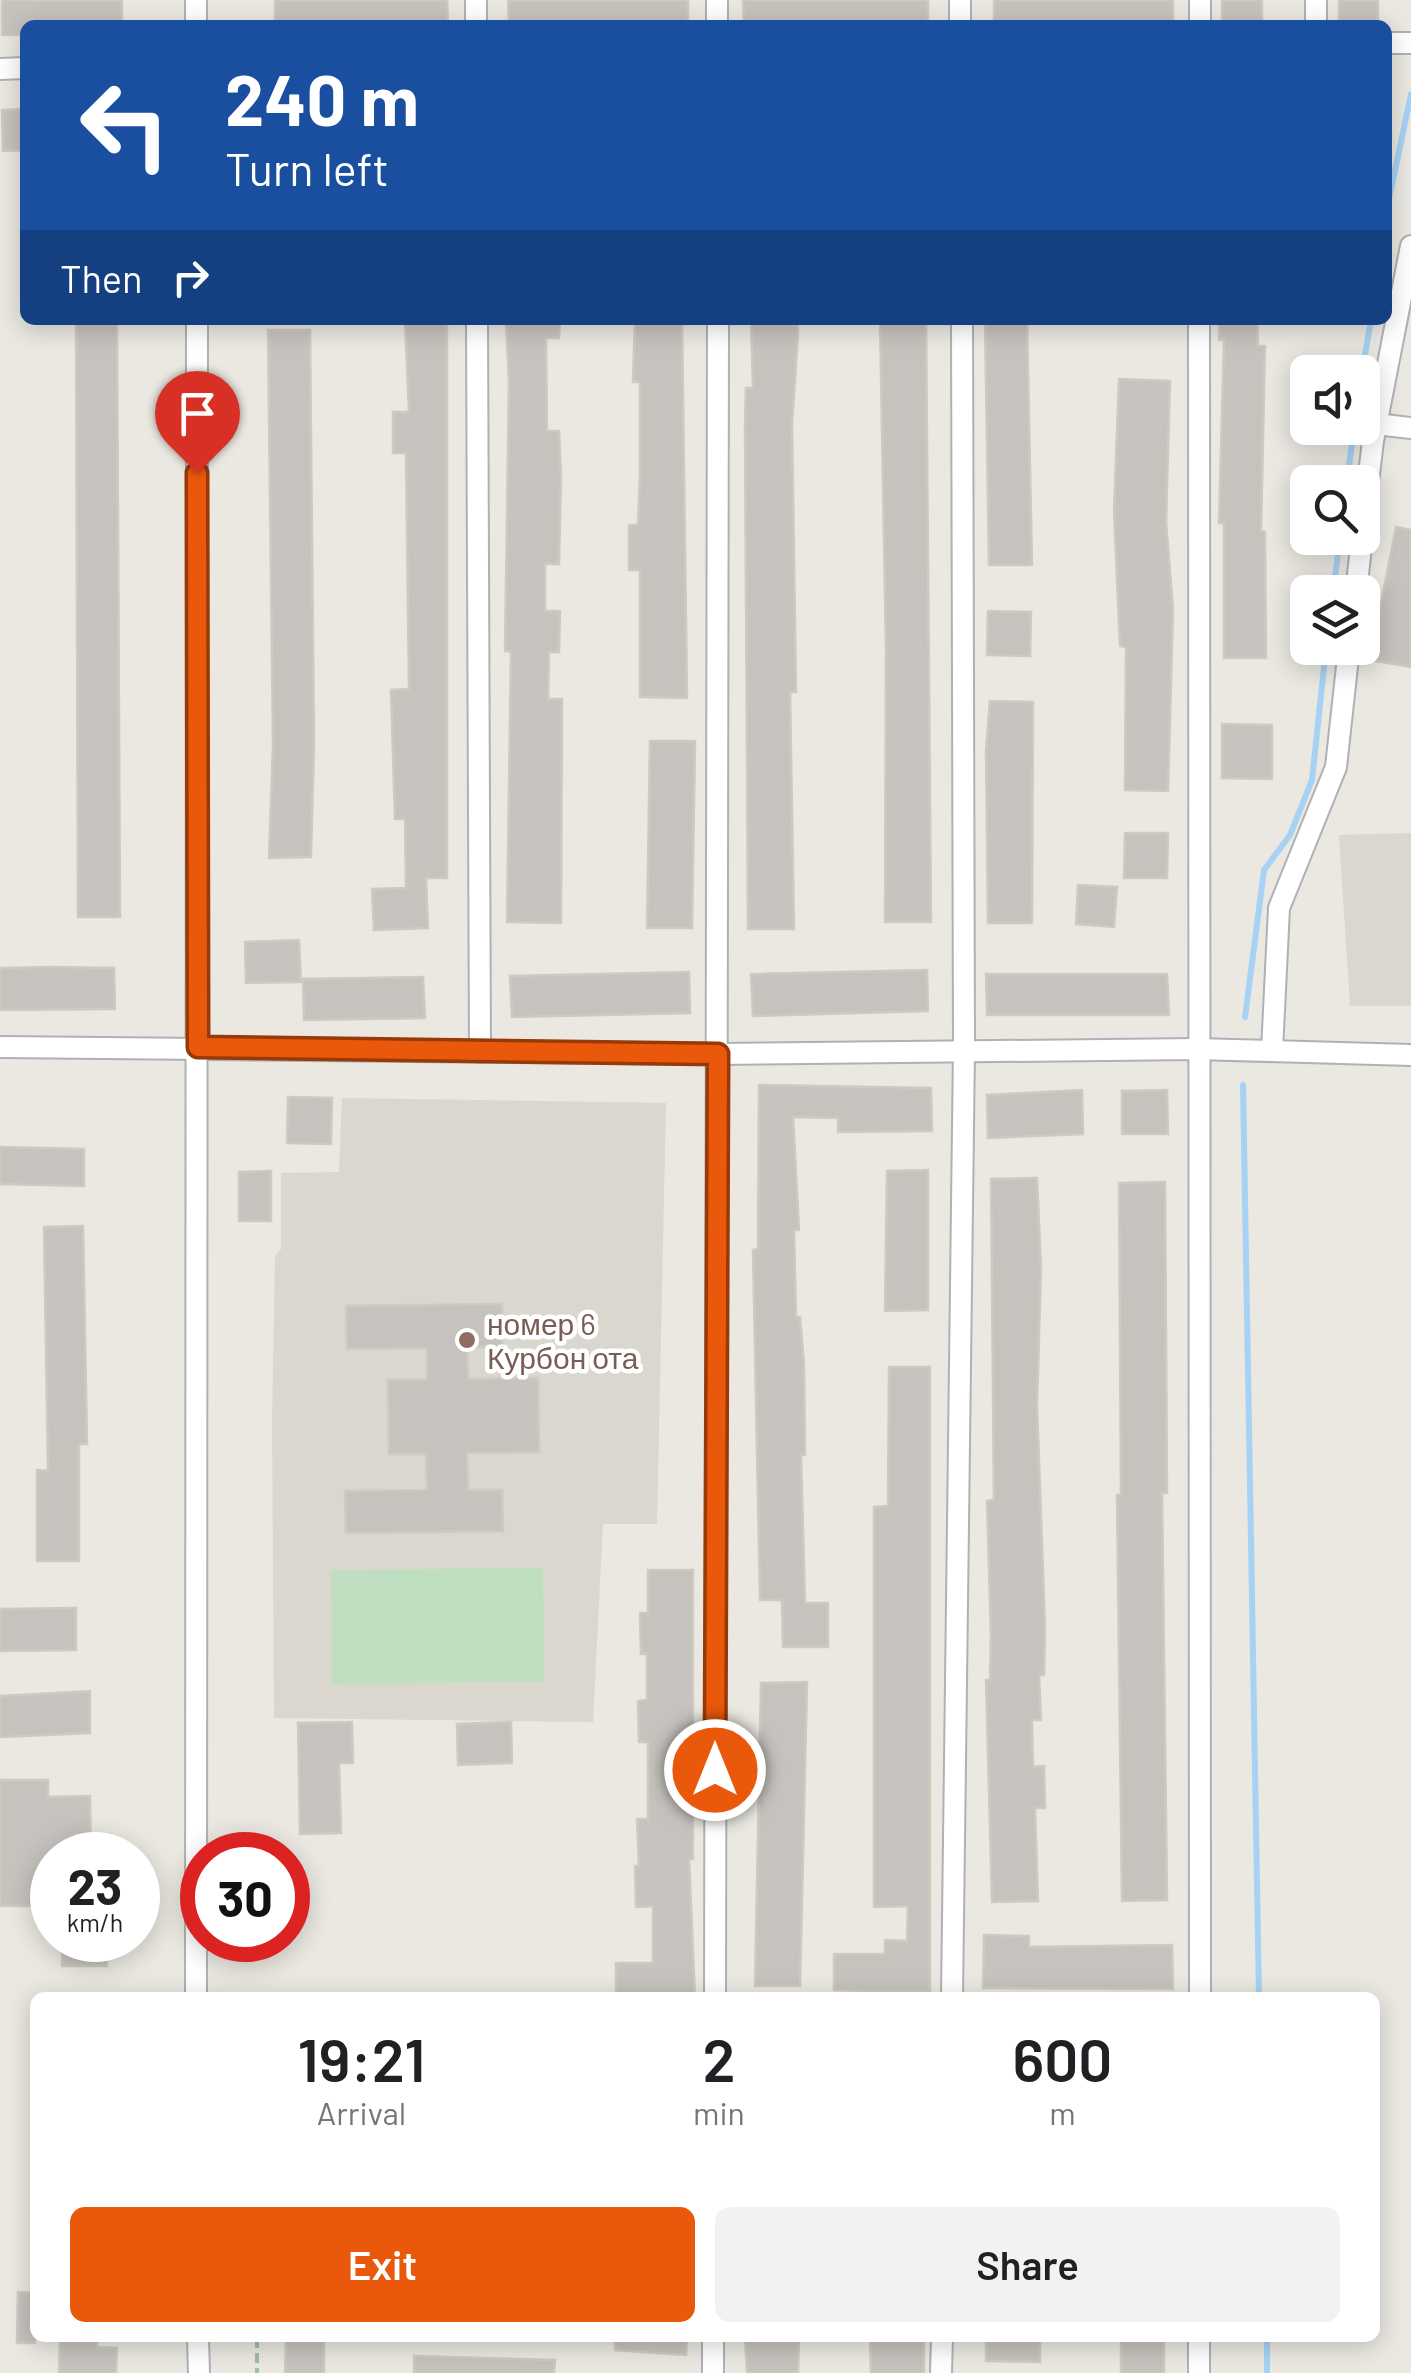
<!DOCTYPE html>
<html lang="en">
<head>
<meta charset="utf-8">
<style>
  :root { --surface:#fff; --page:#f2f2f2; --text:#202124; --muted:#757577; --accent:#ea580c }
  body { margin:0; font-family:Barlow,sans-serif; background:var(--page); color:var(--text); height:100vh; display:flex; flex-direction:column; font-size:38px; white-space:nowrap }
  * { box-sizing:border-box; margin:0 }
  p { font-size:32px; color:var(--muted) }
  .icon { flex:none; width:55px; height:55px; fill:none; stroke:currentColor; stroke-width:2; stroke-linecap:round; stroke-linejoin:round }
  .map { position:relative; flex:1; overflow:hidden }
  .side { position:absolute; left:30px; top:1992px; width:1350px; height:350px; display:flex; flex-direction:column; background:var(--surface); border-radius:15px; box-shadow:0 5px 25px #0003 }
  .side>* { flex:none }
  .hud { position:absolute; left:20px; top:20px; width:1372px; height:305px; border-radius:15px; box-shadow:0 5px 25px #0003; background:#1a4fa0; color:#fff; overflow:hidden }
  .buttons { position:absolute; left:1290px; top:355px; display:grid; gap:20px }
  .buttons a { display:grid; place-items:center; width:90px; height:90px; border-radius:15px; background:var(--surface); box-shadow:0 5px 25px #0003; font-size:50px }
  .speed { position:absolute; left:30px; top:1832px; display:flex; gap:20px; font-size:50px; font-weight:700; text-align:center }
  .speed>* { display:grid; place-content:center; width:130px; height:130px; border-radius:50%; background:var(--surface); box-shadow:0 5px 25px #0003; line-height:1 }
  .speed small { font-size:25px; font-weight:400 }
  .speed .limit { border:15px solid #d22; background:#fff; color:#111 }
  .pin { position:absolute; display:grid; place-items:center; width:85px; height:85px; color:#fff; margin:-102px -42px; border-radius:50% 50% 50% 0; rotate:-45deg; box-shadow:0 0 10px #0007 }
  .pin .icon { rotate:45deg }
  .me { position:absolute; width:110px; margin:-55px; rotate:0deg; stroke-linejoin:round; filter:drop-shadow(0 0 8px #0008) }
  .turn { display:flex; align-items:center; gap:35px; height:210px; padding:0 40px; font-size:45px }
  .turn .icon { width:130px; height:130px; stroke-width:2.5 }
  .turn b { display:block; font-size:70px; line-height:85px }
  .then { display:flex; align-items:center; height:95px; padding:0 40px; background:#0003; gap:20px; font-size:38px }
  .eta { display:flex; justify-content:space-evenly; align-items:center; height:170px; text-align:center }
  .eta b { font-size:60px; font-weight:600; line-height:70px }
  .action { display:flex; gap:20px; margin-top:auto; padding:20px 40px }
  .action a { flex:1; height:115px; border-radius:15px; background:var(--accent); color:#fff; font-size:40px; font-weight:600; line-height:115px; text-align:center }
  .action a+a { background:var(--page); color:var(--text) }
  .map>svg:first-child { display:block }
</style>
</head>
<body>
<div class="map">
<svg width="1411" height="2373" viewBox="0 0 1411 2373">
  <rect width="100%" height="100%" fill="#eae8e1"/>
  <g fill="#dad7cf">
    <polygon points="1411,833 1411,1006 1350,1006 1339,835"/>
    <polygon points="342,1098 666,1103 657,1524 603,1524 593,1722 274,1718 272,1422 275,1257 281,1249 281,1173 339,1172"/>
  </g>
  <polygon fill="#c0dfc0" points="543,1568 544,1682 332,1684 331,1570"/>
  <g fill="none" stroke-linecap="round" stroke-linejoin="round">
    <g stroke="#a7d2f4" stroke-width="6">
      <polyline points="1388,204 1411,94"/>
      <polyline points="1362,372 1371,320"/>
      <polyline points="1347,482 1354,428"/>
      <polyline points="1333,592 1340,538"/>
      <polyline points="1245,1017 1264,870 1290,835 1312,780 1326,648"/>
      <polyline points="1243,1085 1259,1998"/>
      <polyline points="1267,2338 1267,2373"/>
    </g>
  </g>
  <g fill="#c6c3be" stroke="#cecac0" stroke-width="2.5">
    <polygon points="2,0 122,0 122,25 25,25 25,35 2,35"/>
    <polygon points="275,0 447,0 448,25 275,25"/>
    <polygon points="508,0 688,0 688,25 509,25"/>
    <polygon points="743,0 928,0 928,25 744,25"/>
    <rect x="994" y="0" width="179" height="25"/>
    <rect x="1222" y="0" width="40" height="25"/>
    <polygon points="1339,0 1378,0 1378,22 1339,21"/>
    <polygon points="25,109 25,150 3,151 2,110"/>
    <polygon points="76,320 117,320 120,917 78,917"/>
    <polygon points="405,320 447,320 447,878 426,878 428,928 374,930 372,889 406,888 405,819 395,819 391,690 409,689 406,453 393,453 393,412 409,412"/>
    <polygon points="506,320 560,320 559,338 546,338 547,431 559,431 561,476 559,564 545,564 545,611 560,611 559,652 549,652 548,699 562,699 561,923 507,922 511,652 505,651 509,382"/>
    <polygon points="635,320 682,320 687,698 640,697 640,570 629,570 629,525 638,525 640,475 640,382 633,382"/>
    <polygon points="751,320 797,320 798,335 792,423 796,692 790,692 794,929 748,929 745,426 746,388 753,388"/>
    <polygon points="880,320 926,320 931,922 885,922 886,650"/>
    <polygon points="985,320 1027,320 1032,565 989,565"/>
    <polygon points="1219,320 1257,320 1258,346 1265,346 1261,531 1265,532 1266,658 1224,658 1224,523 1219,523 1224,340 1219,340"/>
    <polygon points="268,330 310,330 314,742 311,857 269,858 273,745"/>
    <polygon points="1119,379 1170,381 1166,522 1173,609 1168,791 1125,790 1126,647 1120,646 1114,511"/>
    <polygon points="1396,527 1411,530 1411,667 1370,660"/>
    <polygon points="988,611 1031,612 1030,656 987,655"/>
    <polygon points="990,701 1033,702 1032,923 988,923 986,751"/>
    <polygon points="1222,724 1272,725 1272,779 1222,778"/>
    <polygon points="650,741 695,741 692,928 647,928"/>
    <polygon points="1125,833 1168,833 1167,878 1124,878"/>
    <polygon points="1078,885 1117,887 1114,927 1076,924"/>
    <polygon points="299,940 301,982 246,983 245,942"/>
    <polygon points="51,967 114,968 115,1009 0,1010 0,968"/>
    <polygon points="927,970 928,1011 753,1016 751,974"/>
    <polygon points="689,972 690,1013 512,1017 510,976"/>
    <polygon points="986,974 1167,974 1169,1015 987,1015"/>
    <polygon points="423,977 425,1018 304,1020 303,979"/>
    <polygon points="759,1085 931,1088 932,1131 838,1132 838,1118 793,1117 799,1230 794,1230 796,1317 800,1317 804,1365 805,1455 801,1455 805,1603 828,1603 828,1647 783,1647 782,1600 760,1600 753,1250 758,1249"/>
    <polygon points="1082,1090 1083,1134 988,1138 987,1095"/>
    <polygon points="1167,1090 1168,1134 1122,1134 1122,1091"/>
    <polygon points="288,1097 332,1098 331,1144 287,1143"/>
    <polygon points="0,1147 84,1149 84,1186 0,1184"/>
    <polygon points="928,1170 928,1310 885,1311 887,1171"/>
    <polygon points="271,1171 271,1221 239,1221 239,1172"/>
    <polygon points="1037,1178 1041,1268 1037,1405 1045,1629 1044,1675 1039,1675 1041,1720 1032,1720 1033,1767 1044,1766 1045,1808 1035,1808 1038,1901 992,1902 986,1680 990,1680 991,1635 987,1501 994,1500 991,1179"/>
    <polygon points="1165,1182 1167,1493 1162,1493 1167,1900 1122,1901 1117,1495 1121,1495 1119,1183"/>
    <polygon points="83,1226 87,1444 79,1444 79,1561 37,1561 37,1470 48,1471 44,1227"/>
    <polygon points="502,1304 502,1347 467,1347 468,1379 538,1378 539,1452 467,1453 468,1490 502,1490 503,1531 346,1533 345,1491 427,1490 426,1454 389,1454 388,1380 427,1380 427,1348 347,1349 346,1306"/>
    <polygon points="889,1367 930,1367 930,1992 834,1990 834,1954 885,1954 885,1940 907,1941 908,1906 874,1907 874,1507 888,1506"/>
    <polygon points="648,1570 693,1570 693,1859 689,1859 695,1998 616,1998 616,1963 653,1963 653,1906 636,1907 635,1866 639,1866 637,1819 648,1819 648,1742 639,1742 638,1701 647,1700 647,1654 641,1654 640,1613 648,1613"/>
    <polygon points="76,1608 76,1650 0,1651 0,1609"/>
    <polygon points="807,1682 800,1986 755,1986 761,1683"/>
    <polygon points="90,1691 90,1733 0,1737 0,1696"/>
    <polygon points="352,1722 353,1763 339,1763 341,1833 300,1834 298,1723"/>
    <polygon points="511,1722 512,1763 458,1765 457,1724"/>
    <polygon points="0,1780 48,1780 48,1797 90,1796 91,1855 52,1855 52,1906 0,1906"/>
    <polygon points="984,1935 1029,1936 1029,1947 1172,1945 1173,1989 983,1988"/>
    <polygon points="62,1940 106,1940 107,1966 62,1966"/>
    <polygon points="18,2292 35,2293 35,2343 17,2343"/>
    <polygon points="60,2338 97,2338 97,2347 117,2348 116,2373 59,2373"/>
    <polygon points="286,2338 324,2338 324,2373 285,2373"/>
    <polygon points="615,2338 687,2338 686,2355 615,2350"/>
    <polygon points="745,2338 799,2338 798,2373 747,2373"/>
    <polygon points="870,2338 924,2338 924,2373 871,2373"/>
    <polygon points="986,2338 1040,2338 1040,2362 986,2361"/>
    <rect x="1121" y="2338" width="43" height="35"/>
    <polygon points="414,2356 555,2360 554,2373 414,2373"/>
  </g>
  <g fill="none" stroke-linecap="round" stroke-linejoin="round">
    <defs>
      <g id="minor">
        <polyline points="196,0 196,25"/>
        <polyline points="717,0 717,25"/>
        <polyline points="960,0 960,25"/>
        <polyline points="1316,0 1316,25"/>
        <polyline points="476,25 476,0"/>
        <polyline points="1200,25 1200,0"/>
        <polyline points="1388,43 1411,43"/>
        <polyline points="0,69 25,68"/>
        <polyline points="477,320 480,1052"/>
        <polyline points="1199,320 1200,1998"/>
        <polyline points="1376,424 1411,428"/>
        <polyline points="1362,533 1373,441 1411,246"/>
        <polyline points="1356,592 1362,538"/>
        <polyline points="0,1047 718,1054 1196,1049 1411,1055"/>
        <polyline points="1272,1051 1279,908 1336,767 1349,648"/>
        <polyline points="196,1998 197,320"/>
        <polyline points="715,1998 718,320"/>
        <polyline points="952,1998 964,1048 962,320"/>
        <polyline points="198,2338 199,2373"/>
        <polyline points="713,2373 713,2338"/>
        <polyline points="941,2373 942,2338"/>
        <polyline points="1199,2373 1199,2338"/>
      </g>
    </defs>
    <use href="#minor" stroke="#aeb1b5" stroke-width="24"/>
    <polyline stroke="#9abfa5" stroke-width="4" stroke-dasharray="10 5" stroke-linecap="butt" points="257,2338 257,2373"/>
    <use href="#minor" stroke="#fff" stroke-width="20"/>
  </g>
  <g fill="none" stroke-linecap="round" stroke-linejoin="round">
    <defs>
      <polyline id="route" points="197,473 198,1047 718,1054 715,1770"/>
    </defs>
    <use href="#route" stroke="#983908" stroke-width="25"/>
    <use href="#route" stroke="#ea580c" stroke-width="18"/>
  </g>
  <circle fill="#8d6e63" stroke="#fff" stroke-width="4" cx="467" cy="1340" r="10"/>
  <g text-anchor="middle" dominant-baseline="central" stroke-width="9" stroke-linejoin="round" paint-order="stroke">
    <g font-size="30" fill="#785e54" stroke="#fff" text-anchor="start">
      <text x="487" y="1323">номер 6<tspan x="487" dy="34">Курбон ота</tspan></text>
    </g>
  </g>
</svg>
<div class="buttons">
<a><svg class="icon" aria-label="sound" viewBox="0 0 24 24"><path d="M4 9h4l5-4v14l-5-4H4zM17 9q2 3 0 6"/></svg></a>
<a><svg class="icon" aria-label="search" viewBox="0 0 24 24"><circle cx="10" cy="10" r="6"/><path d="M15 15l6 6"/></svg></a>
<a><svg class="icon" aria-label="layers" viewBox="0 0 24 24"><path d="M12 4l9 5-9 5-9-5zM3 14l9 5 9-5"/></svg></a>
</div>
<div class="speed"><div>23<small>km/h</small></div><div class="limit">30</div></div>
<div class="pin" style="left:197px;top:473px;background:#d93025"><svg class="icon" aria-label="arrive" viewBox="0 0 24 24"><path d="M6 21V4h12l-3 4 3 4H6"/></svg></div>
<svg class="me" style="left:715px;top:1770px" viewBox="-20 -20 40 40"><circle r="17" fill="#ea580c" stroke="#fff" stroke-width="3"/><path d="M0-11L8 9 0 5-8 9z" fill="#fff"/></svg>
<div class="hud">
<div class="turn"><svg class="icon" aria-label="left" viewBox="0 0 24 24"><path d="M17 20v-9H6M10 6l-5 5 5 5"/></svg><div><b>240 m</b>Turn left</div></div>
<div class="then">Then<svg class="icon" aria-label="right" viewBox="0 0 24 24"><path d="M7 20v-9h11M14 6l5 5-5 5"/></svg></div>
</div>
<section class="side">
<div class="eta">
<div><b>19:21</b><p>Arrival</p></div>
<div><b>2</b><p>min</p></div>
<div><b>600</b><p>m</p></div>
</div>
<div class="action"><a>Exit</a><a>Share</a></div>
</section>
</div>
</body>
</html>
